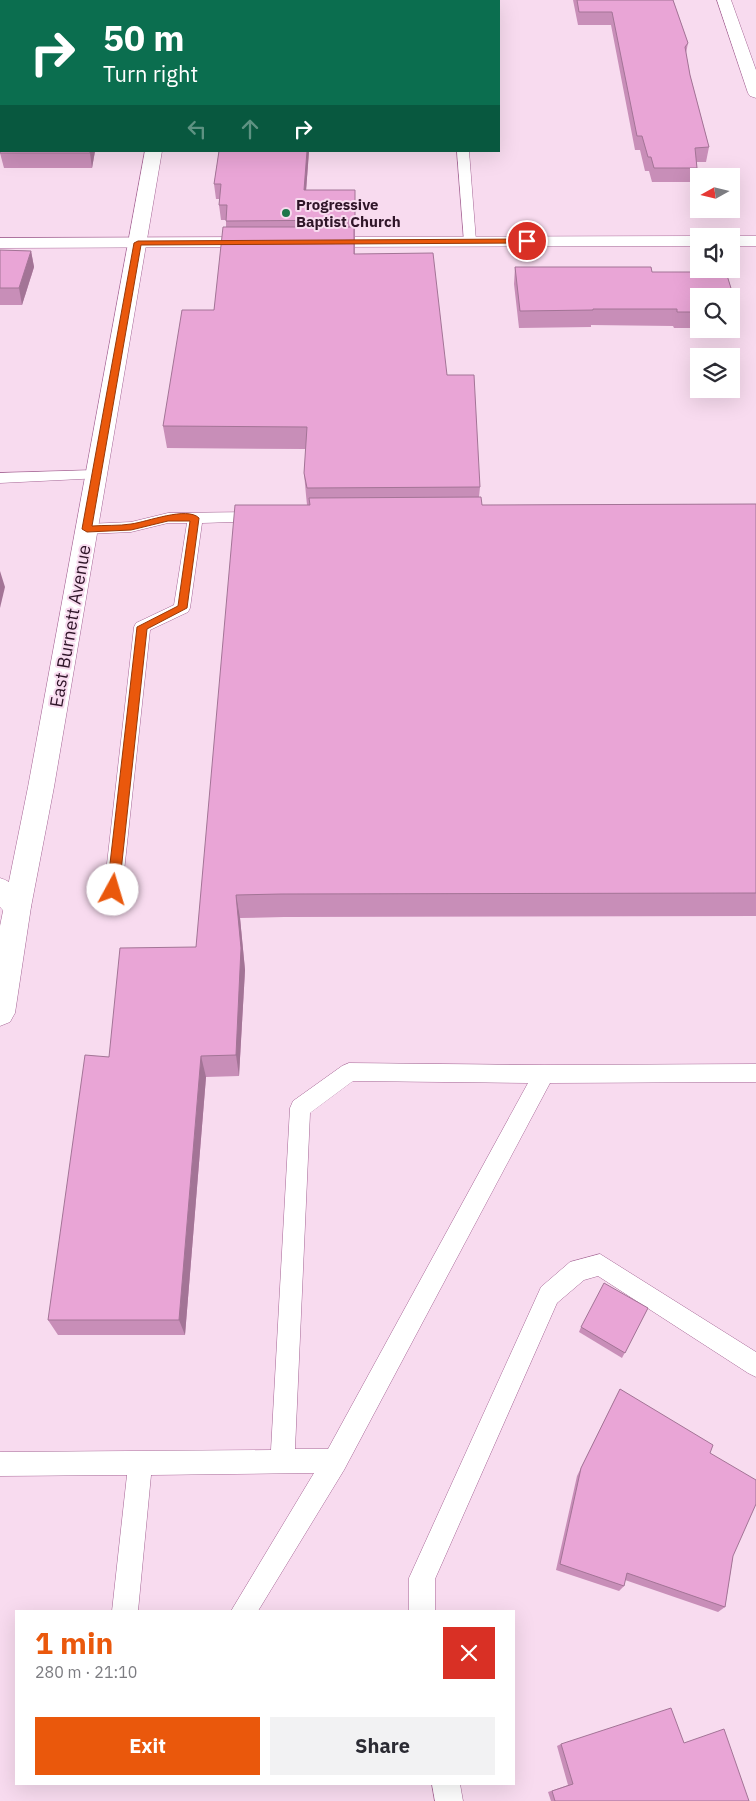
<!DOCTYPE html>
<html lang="en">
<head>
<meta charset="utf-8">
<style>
  :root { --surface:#fff; --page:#f2f2f3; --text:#2b2b33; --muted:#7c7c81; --accent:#ea580c }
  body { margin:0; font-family:"IBM Plex Sans",sans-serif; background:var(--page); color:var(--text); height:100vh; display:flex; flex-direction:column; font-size:19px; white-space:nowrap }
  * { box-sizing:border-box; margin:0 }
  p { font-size:16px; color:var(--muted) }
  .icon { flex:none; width:28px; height:28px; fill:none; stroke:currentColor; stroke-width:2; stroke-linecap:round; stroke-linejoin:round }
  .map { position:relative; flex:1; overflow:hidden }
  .side { position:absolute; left:15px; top:1610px; width:500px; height:175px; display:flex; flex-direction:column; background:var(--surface); border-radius:0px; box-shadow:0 5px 20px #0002 }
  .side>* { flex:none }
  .top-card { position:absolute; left:0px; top:0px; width:500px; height:152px; box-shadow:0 5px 20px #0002; background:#0b6e4f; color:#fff; overflow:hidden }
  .needle { width:32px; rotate:262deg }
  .tools { position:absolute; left:690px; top:168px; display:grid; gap:10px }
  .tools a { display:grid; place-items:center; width:50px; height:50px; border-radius:0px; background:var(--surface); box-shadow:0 5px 20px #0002; font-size:25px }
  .pin { position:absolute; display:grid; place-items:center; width:42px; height:42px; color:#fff; margin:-21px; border:2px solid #fff; border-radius:50%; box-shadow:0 1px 5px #0007 }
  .me { position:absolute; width:55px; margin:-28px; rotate:6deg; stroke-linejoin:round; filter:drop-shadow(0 0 4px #0008) }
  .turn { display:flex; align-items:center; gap:18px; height:105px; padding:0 20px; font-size:22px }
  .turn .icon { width:65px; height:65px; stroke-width:2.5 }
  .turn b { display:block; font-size:35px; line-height:42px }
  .lanes { display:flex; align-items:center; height:48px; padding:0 20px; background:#0003; justify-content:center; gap:25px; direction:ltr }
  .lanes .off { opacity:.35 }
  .round { display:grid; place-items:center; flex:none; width:52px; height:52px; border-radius:0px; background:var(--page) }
  .head { display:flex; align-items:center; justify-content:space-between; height:85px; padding:0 20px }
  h1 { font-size:30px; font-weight:800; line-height:38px; color:var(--accent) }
  .cta { display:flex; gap:10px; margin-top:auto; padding:10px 20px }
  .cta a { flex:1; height:58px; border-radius:0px; background:var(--accent); color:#fff; font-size:20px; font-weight:800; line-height:58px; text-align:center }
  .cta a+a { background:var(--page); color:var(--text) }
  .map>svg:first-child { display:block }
</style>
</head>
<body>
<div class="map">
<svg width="756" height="1801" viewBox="0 0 756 1801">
  <rect width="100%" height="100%" fill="#f8dbef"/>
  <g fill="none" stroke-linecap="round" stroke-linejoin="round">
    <defs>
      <g id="service">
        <rect x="447" y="0" width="10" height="1"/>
        <polygon points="457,151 469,151 476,241 470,245 464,241"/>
        <polygon points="96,470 101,472 103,475 101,478 0,483 0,473"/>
        <polygon points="260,512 265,513 268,517 265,521 202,523 190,608 188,612 150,630 122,890 120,895 113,898 106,895 104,890 134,627 136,623 174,605 187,523 168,523 131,532 87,534 82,533 79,529 82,525 87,524 131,522 168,513"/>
        <path d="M349,1063L544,1065L756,1064V1082L550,1083L344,1470L258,1611H231L314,1473L151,1475L138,1611H112L127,1475L0,1476V1452L271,1450L290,1108L293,1101L342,1066ZM353,1081L528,1083L328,1449H295L310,1113Z"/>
        <polygon points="600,1254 756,1352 756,1377 748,1373 598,1276 584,1280 557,1303 435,1579 435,1611 409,1611 409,1578 541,1287 570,1262"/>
        <polygon points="432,1784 460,1784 463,1801 435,1801"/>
      </g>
      <g id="minor">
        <polygon points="717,0 731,0 756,70 756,98 750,96 748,93"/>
        <polygon points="699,236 699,246 316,247 310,246 307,242 310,238 316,237 699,236 702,236"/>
        <polygon points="728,236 756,236 756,246 731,246 731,236"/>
        <polygon points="258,237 264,238 267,242 264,246 258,247 0,248 0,238"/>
        <path d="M0,878C14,882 24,894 31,907L27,915C14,919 9,917 0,907Z"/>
      </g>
      <g id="tertiary">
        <rect x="174" y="0" width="14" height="1"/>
        <polygon points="145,151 162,151 54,787 31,907 15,1013 10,1022 0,1026 0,926 28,787"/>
      </g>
    </defs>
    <use href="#service" stroke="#a56695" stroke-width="1"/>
    <use href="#minor" stroke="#a56695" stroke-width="1"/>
    <use href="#tertiary" stroke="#a56695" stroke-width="1"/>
    <use href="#service" fill="#fff" fill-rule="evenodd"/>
    <use href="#minor" fill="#fff" fill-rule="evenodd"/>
    <use href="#tertiary" fill="#fff" fill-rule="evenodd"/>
  </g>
  <g fill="#c88eb8">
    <polygon points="573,0 673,0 688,43 686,53 690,75 709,147 706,162 697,162 697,168 695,182 652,182 649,171 645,171 640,150 635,150 611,25 578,25"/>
    <polygon points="1,151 95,151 92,168 4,168 0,153"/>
    <polygon points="219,151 309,151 306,190 355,205 355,254 447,375 480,487 479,497 482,505 756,504 756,916 284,917 240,918 245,970 239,1076 206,1077 185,1335 58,1335 48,1320 109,1057 196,947 307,505 306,495 304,473 306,449 167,448 163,426 214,310 226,227 226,220 221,220 219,205 220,199 216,199 214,184"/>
    <polygon points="0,250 31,251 34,267 22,305 0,305"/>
    <polygon points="515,267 651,267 652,272 726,272 738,311 734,328 731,328 731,296 699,296 699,328 674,328 673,326 591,325 591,327 519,328 514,284"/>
    <polygon points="648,1308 622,1358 579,1332 581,1327"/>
    <polygon points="620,1389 710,1453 733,1556 725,1607 718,1612 625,1580 624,1586 619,1591 556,1570 577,1476"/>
    <polygon points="684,1743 749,1801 551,1801 548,1792 568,1785 557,1746 561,1744"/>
  </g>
  <g fill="#a37496">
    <polygon points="90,151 95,151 92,168 90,153"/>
    <polygon points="307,151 309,151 305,205 304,190"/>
    <polygon points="31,251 34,267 22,305 19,288"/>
    <polygon points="0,571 5,587 0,608"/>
    <polygon points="236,895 240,918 245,970 239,1076 236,1055"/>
    <polygon points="201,1056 206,1077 185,1335 179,1320"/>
  </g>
  <g fill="#e9a5d6" stroke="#a37496">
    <rect x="48" y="0" width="75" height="1"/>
    <rect x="276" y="0" width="87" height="1"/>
    <polygon points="577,0 673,0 688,43 685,47 690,75 709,147 695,148 697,168 654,168 651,157 648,157 642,136 637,136 612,12 579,12"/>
    <polygon points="1,149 1,151 90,151 90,153 0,153"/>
    <polygon points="219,151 307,151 304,190 355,190 355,220 226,221 227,205 219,205 221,184 214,184"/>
    <polygon points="223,227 354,227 354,254 433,253 447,375 474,375 480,487 307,488 304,473 307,427 163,426 182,310 214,310"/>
    <polygon points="0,250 31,251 19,288 0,288"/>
    <polygon points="515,267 651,267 652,272 726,272 738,311 731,311 731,296 699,296 699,312 677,312 677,309 593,309 593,310 520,311"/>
    <polygon points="481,497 482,505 756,504 756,893 281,894 236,895 241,948 236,1055 201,1056 179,1320 48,1320 85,1055 109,1057 120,948 196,947 235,505 310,505 309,498"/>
    <polygon points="604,1283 648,1308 625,1353 581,1327"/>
    <polygon points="620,1389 713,1445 710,1453 756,1480 756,1504 733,1556 725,1607 627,1573 624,1586 560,1564 581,1468"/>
    <polygon points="671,1708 684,1743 724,1729 749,1801 555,1801 552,1791 573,1784 561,1744"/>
  </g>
  <path fill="#ea580c" stroke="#983908" d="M527,239L530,240V243L141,245L92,526C105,525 119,526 131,524C147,522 187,506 199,518L187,608L147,629L119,890L113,894L109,893L107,890L137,627L178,606L190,521H168L131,530L87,532L82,529L134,243L138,241Z"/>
  <circle fill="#1d764a" stroke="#f8dbef" stroke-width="2" cx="286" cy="213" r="5"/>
  <g text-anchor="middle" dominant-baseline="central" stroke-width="4" stroke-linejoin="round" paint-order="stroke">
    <g font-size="15" font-weight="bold" fill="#2f1528" stroke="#f8dbef" text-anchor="start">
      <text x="296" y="204">Progressive<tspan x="296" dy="17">Baptist Church</tspan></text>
    </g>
    <g font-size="18" fill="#2f1528" stroke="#f8dbef">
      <text transform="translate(70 626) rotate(-80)">East Burnett Avenue</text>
    </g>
  </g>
</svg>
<div class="tools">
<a><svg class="needle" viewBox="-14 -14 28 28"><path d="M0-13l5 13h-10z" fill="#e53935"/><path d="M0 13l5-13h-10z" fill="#7c7c81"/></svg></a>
<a><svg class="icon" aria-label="sound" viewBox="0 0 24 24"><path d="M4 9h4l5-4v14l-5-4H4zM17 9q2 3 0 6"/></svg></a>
<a><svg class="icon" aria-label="search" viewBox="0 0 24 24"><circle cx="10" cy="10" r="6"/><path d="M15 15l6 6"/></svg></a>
<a><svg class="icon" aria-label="layers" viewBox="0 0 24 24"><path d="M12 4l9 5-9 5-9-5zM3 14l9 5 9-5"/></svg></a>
</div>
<div class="pin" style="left:527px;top:241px;background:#d93025"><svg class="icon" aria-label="arrive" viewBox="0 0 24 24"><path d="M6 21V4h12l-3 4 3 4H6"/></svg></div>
<svg class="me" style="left:113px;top:890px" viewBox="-20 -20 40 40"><circle r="19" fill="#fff"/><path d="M0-13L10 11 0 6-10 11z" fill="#ea580c"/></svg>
<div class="top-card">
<div class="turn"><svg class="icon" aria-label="right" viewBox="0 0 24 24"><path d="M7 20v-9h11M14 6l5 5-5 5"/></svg><div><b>50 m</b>Turn right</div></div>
<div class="lanes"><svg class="icon off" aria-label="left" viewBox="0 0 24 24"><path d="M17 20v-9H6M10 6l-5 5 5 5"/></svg><svg class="icon off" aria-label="ahead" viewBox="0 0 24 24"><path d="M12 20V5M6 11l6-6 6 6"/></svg><svg class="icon" aria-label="right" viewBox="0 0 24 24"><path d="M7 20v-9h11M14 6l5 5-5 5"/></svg></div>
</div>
<section class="side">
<div class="head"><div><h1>1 min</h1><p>280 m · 21:10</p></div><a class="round" style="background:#d93025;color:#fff"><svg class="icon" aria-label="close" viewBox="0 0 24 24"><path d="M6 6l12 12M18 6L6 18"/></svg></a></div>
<div class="cta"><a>Exit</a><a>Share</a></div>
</section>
</div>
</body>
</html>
